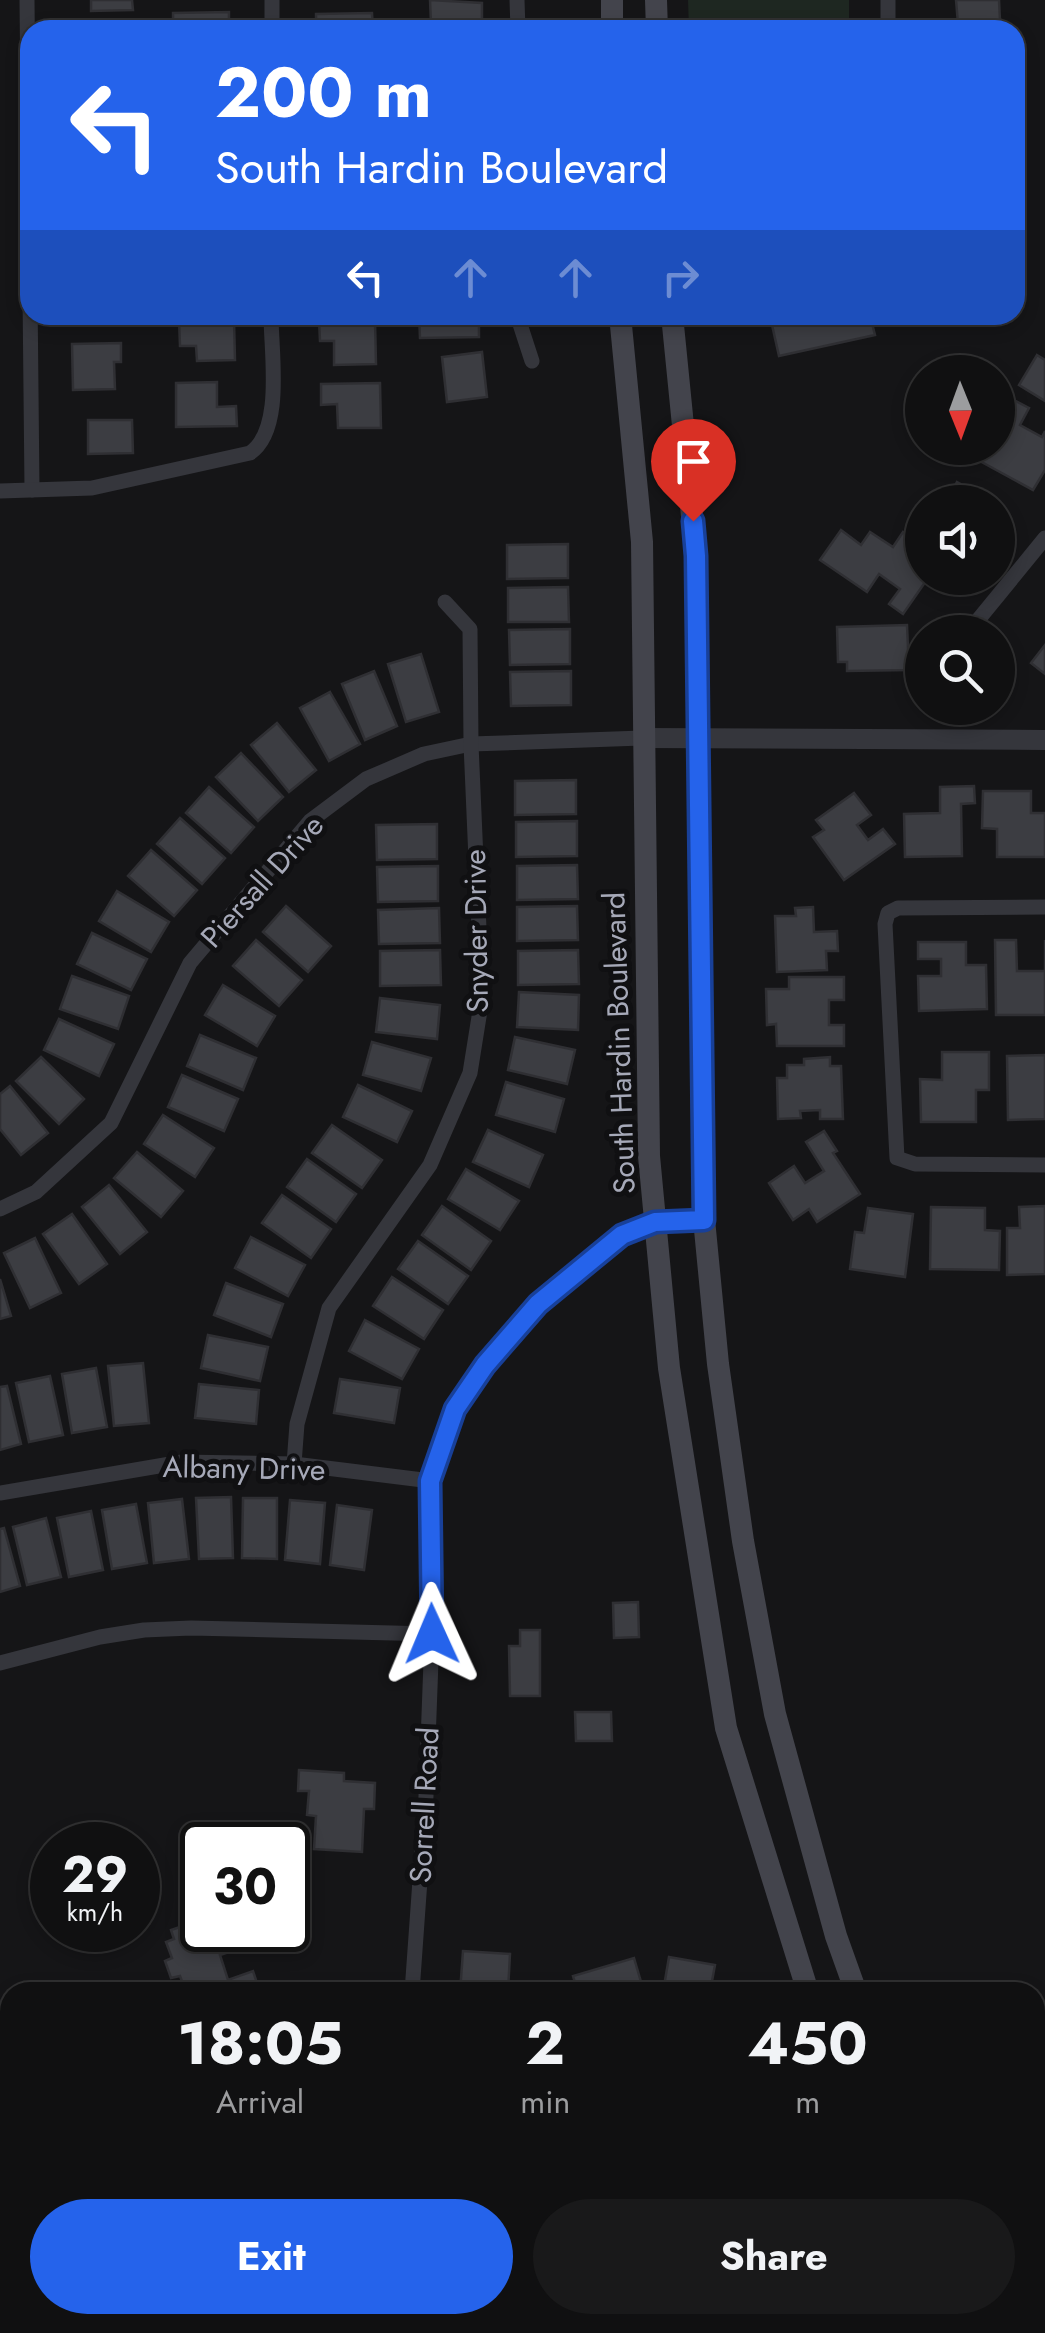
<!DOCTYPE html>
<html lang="en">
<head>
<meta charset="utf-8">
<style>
  :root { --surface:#101011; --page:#19191a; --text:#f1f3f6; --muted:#9c9d9f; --line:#303031; --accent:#2563eb }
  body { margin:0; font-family:Jost,sans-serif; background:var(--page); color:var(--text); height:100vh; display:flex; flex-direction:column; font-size:38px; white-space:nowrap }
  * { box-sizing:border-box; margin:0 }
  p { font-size:32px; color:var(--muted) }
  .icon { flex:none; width:55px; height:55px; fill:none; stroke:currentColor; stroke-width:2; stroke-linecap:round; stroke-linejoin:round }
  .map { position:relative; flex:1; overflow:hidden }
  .side { position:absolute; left:0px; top:1982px; width:1045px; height:352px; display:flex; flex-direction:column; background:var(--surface); border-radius:30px 30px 0 0; box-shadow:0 5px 15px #0003,0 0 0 2px var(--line) }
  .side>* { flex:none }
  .guide { position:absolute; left:20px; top:20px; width:1005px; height:305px; border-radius:30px; box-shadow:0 5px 15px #0003,0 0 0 2px var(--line); background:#2563eb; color:#fff; overflow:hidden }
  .needle { width:65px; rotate:179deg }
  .controls { position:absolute; left:905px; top:355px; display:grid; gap:20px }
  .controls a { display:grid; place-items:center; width:110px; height:110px; border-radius:50%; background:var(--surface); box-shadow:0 5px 15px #0003,0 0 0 2px var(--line); font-size:50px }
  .speed { position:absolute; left:30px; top:1822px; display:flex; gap:20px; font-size:50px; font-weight:700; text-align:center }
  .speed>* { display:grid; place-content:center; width:130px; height:130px; border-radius:50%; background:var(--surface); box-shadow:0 5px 15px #0003,0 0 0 2px var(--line); line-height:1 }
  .speed small { font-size:25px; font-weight:400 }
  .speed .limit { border:5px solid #111; border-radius:15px; background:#fff; color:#111 }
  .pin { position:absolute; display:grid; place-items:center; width:85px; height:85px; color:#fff; margin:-102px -42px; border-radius:50% 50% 50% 0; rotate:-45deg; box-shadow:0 0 10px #0007 }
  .pin .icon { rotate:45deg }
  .me { position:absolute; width:110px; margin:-55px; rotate:359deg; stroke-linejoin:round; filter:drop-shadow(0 0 8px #0008) }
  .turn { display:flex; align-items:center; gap:35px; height:210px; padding:0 30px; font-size:45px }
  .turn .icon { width:130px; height:130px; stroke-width:2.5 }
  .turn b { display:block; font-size:70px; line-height:85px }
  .lanes { display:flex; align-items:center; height:95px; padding:0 30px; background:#0003; justify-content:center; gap:50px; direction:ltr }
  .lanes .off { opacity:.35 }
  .eta { display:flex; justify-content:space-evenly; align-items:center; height:170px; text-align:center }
  .eta b { font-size:60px; font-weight:700; line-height:70px }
  .primary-button { display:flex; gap:20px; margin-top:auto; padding:20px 30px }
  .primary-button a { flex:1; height:115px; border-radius:60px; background:var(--accent); color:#fff; font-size:40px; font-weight:700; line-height:115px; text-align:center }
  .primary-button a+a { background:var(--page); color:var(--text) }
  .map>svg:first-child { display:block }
</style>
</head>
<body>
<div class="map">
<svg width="1045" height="2333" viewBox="0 0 1045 2333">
  <rect width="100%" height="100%" fill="#151517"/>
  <polygon fill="#1e2721" points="688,0 849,0 849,30 689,30"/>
  <g fill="#3c3d42" stroke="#2f2f33" stroke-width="2.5">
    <polygon points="91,0 132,0 133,10 91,11"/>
    <polygon points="430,0 482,3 482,23 431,24"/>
    <polygon points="956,0 999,0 1000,20 958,24"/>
    <polygon points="229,12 229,30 173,30 173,13"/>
    <polygon points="372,13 373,30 316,30 316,14"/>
    <polygon points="124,25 124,30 70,30 70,26"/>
    <polygon points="89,315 130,315 130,324 89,325"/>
    <polygon points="419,315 479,315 479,337 420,338"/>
    <polygon points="791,315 870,315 875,335 779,356 772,325 792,321"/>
    <polygon points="234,319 235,360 197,361 196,346 180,346 179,320"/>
    <polygon points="375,319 376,364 334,365 334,341 320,341 319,320"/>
    <polygon points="121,343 121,362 114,362 115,389 73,390 72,344"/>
    <polygon points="482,352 487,397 447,402 442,357"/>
    <polygon points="1037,355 1045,360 1045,401 1019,385"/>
    <polygon points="217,382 217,407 236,406 237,426 176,427 176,383"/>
    <polygon points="380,383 381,428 338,428 337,404 321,405 321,384"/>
    <polygon points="1012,399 1029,408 1020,425 1042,437 1045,431 1045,470 1033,490 978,460 985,448 998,448 998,425"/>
    <polygon points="88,420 132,420 133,453 88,454"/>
    <polygon points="957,482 993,502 946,502"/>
    <polygon points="841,530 861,545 870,532 893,547 903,532 922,545 922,578 928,578 903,614 889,604 900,589 879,574 867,592 820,560"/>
    <polygon points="568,544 568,578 507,579 507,545"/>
    <polygon points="568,587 569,622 508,622 508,588"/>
    <polygon points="907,625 909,670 847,671 847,662 838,662 837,627"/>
    <polygon points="570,629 570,664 510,665 509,630"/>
    <polygon points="1045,645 1045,674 1031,663"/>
    <polygon points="421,654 439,712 406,722 388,664"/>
    <polygon points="374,671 397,726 365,740 342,684"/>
    <polygon points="571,671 571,705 511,706 510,672"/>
    <polygon points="330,692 360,744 329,761 300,708"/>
    <polygon points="277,723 316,770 289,792 251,745"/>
    <polygon points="241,753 283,797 258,821 216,777"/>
    <polygon points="576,780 576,814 515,815 515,781"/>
    <polygon points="974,786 975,803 961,804 962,856 905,857 904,814 940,813 940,787"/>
    <polygon points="209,787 254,827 231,853 186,813"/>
    <polygon points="983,791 1031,791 1031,813 1045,813 1045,857 997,857 997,829 982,828"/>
    <polygon points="854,793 871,815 857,825 868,840 883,829 895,844 844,880 813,837 824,830 816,820"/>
    <polygon points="180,818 225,858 202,884 157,844"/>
    <polygon points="577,821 577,856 516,857 516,822"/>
    <polygon points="437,824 437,859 377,860 376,825"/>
    <polygon points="151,850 197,890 174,916 128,876"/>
    <polygon points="577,865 578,899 517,900 517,866"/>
    <polygon points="438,866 438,901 378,902 377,867"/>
    <polygon points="117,891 169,922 151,952 99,921"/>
    <polygon points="286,906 331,946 308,972 263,932"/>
    <polygon points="577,906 578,940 517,941 517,907"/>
    <polygon points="813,907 814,932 837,931 838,951 826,951 827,970 777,972 775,916 796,916 795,908"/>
    <polygon points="439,908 440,943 379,944 378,910"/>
    <polygon points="92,933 147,959 131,990 77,964"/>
    <polygon points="256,940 302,980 279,1006 233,966"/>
    <polygon points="995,940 1016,940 1017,971 1045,971 1045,940 1045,1015 996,1015"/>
    <polygon points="918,942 966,942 966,965 986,965 987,1009 919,1011 918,976 941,976 941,959 918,959"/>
    <polygon points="440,950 441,985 380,986 380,951"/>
    <polygon points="578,950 579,984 518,985 518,951"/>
    <polygon points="72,976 129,996 118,1029 60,1009"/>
    <polygon points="789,977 844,977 844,1000 829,1000 829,1025 844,1025 844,1046 777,1046 776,1024 767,1025 766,989 789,989"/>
    <polygon points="223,985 275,1016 257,1046 205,1015"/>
    <polygon points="519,992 579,995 578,1030 517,1027"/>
    <polygon points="380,998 440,1005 437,1039 376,1032"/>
    <polygon points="59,1019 114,1044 99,1076 44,1050"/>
    <polygon points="200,1035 256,1058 243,1090 187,1066"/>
    <polygon points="515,1037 575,1050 567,1084 508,1070"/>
    <polygon points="372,1042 431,1058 421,1091 363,1075"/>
    <polygon points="942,1052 989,1052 989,1090 976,1090 976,1122 921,1122 920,1079 942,1080"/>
    <polygon points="1045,1055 1045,1119 1008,1120 1007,1056"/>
    <polygon points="41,1057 84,1099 59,1124 16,1081"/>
    <polygon points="830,1057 830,1066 841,1066 843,1119 820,1119 820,1110 800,1111 801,1118 778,1119 777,1078 787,1078 787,1065 804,1065 804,1059"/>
    <polygon points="182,1075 238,1099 224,1131 168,1107"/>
    <polygon points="506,1082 564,1099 555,1132 496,1115"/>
    <polygon points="358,1085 412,1111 397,1142 343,1117"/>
    <polygon points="10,1086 48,1133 21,1155 0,1129 0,1094"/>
    <polygon points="163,1115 214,1148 195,1177 144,1144"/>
    <polygon points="332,1125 382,1160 362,1188 312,1153"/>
    <polygon points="488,1130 543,1155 529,1187 473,1162"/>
    <polygon points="824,1131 837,1151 833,1153 860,1194 817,1222 809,1209 793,1220 769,1183 794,1166 805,1183 824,1171 806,1142"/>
    <polygon points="137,1152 183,1191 161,1217 114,1178"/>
    <polygon points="307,1159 356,1194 336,1222 287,1187"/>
    <polygon points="466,1169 519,1201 500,1230 448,1199"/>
    <polygon points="109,1185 147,1232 120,1254 82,1207"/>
    <polygon points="282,1195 331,1229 311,1258 262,1223"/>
    <polygon points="442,1206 491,1241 471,1270 422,1235"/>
    <polygon points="1045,1206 1045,1274 1007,1275 1007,1228 1020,1228 1019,1207"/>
    <polygon points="931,1207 985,1208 985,1230 1000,1231 999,1270 930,1269"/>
    <polygon points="868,1208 913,1214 905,1277 850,1269 855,1232 864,1233"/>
    <polygon points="72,1214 107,1264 79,1284 43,1234"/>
    <polygon points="251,1237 305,1265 288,1296 235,1268"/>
    <polygon points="35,1238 61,1293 30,1308 4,1253"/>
    <polygon points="418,1241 468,1276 448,1304 398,1269"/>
    <polygon points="392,1277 443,1310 424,1339 373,1306"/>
    <polygon points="0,1279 11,1316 0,1319"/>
    <polygon points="226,1283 283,1304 271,1337 214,1315"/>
    <polygon points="365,1320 419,1349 402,1379 349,1351"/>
    <polygon points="208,1335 268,1347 260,1381 201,1368"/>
    <polygon points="143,1363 149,1423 114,1426 108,1366"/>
    <polygon points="96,1368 107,1427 72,1433 62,1374"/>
    <polygon points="50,1376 63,1435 29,1442 16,1383"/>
    <polygon points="340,1379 400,1388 394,1423 334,1413"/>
    <polygon points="199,1384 259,1390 256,1424 195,1418"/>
    <polygon points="7,1386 21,1444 0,1450 0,1387"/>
    <polygon points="231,1497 233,1558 199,1559 196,1498"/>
    <polygon points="243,1498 277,1498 277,1559 242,1558"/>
    <polygon points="182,1499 189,1559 154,1563 148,1503"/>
    <polygon points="290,1500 325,1503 320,1564 285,1560"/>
    <polygon points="136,1504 147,1563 112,1569 102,1510"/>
    <polygon points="337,1505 372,1510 364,1570 330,1565"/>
    <polygon points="91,1511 103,1570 69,1577 57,1518"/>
    <polygon points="46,1518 61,1577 27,1585 13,1527"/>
    <polygon points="4,1528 20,1586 0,1592 0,1529"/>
    <polygon points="638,1602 639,1637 614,1638 613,1603"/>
    <polygon points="520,1630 540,1630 540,1696 510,1696 509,1646 520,1646"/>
    <polygon points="575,1712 611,1712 612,1741 576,1741"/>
    <polygon points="299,1770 344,1773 344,1781 375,1783 374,1809 364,1809 362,1852 314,1849 316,1816 307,1815 309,1791 298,1791"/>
    <polygon points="197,1921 202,1930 245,1930 250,1945 220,1955 228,1980 253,1971 260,1992 186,1992 180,1976 171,1978 165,1961 172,1958 166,1942 174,1939 171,1930"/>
    <polygon points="463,1951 510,1954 508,1992 460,1992"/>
    <polygon points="669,1957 715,1965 710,1992 663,1992"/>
    <polygon points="634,1958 644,1992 578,1992 573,1976"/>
    <polygon points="4,2233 10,2249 0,2255 0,2235"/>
    <polygon points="112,2325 157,2325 153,2333 109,2333"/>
    <polygon points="556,2325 568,2325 571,2333 535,2333"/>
    <polygon points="774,2325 833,2325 835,2333 777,2333"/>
  </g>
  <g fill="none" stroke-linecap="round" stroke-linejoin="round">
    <g stroke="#35363c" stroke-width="15">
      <polyline points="27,0 32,490"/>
      <polyline points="517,0 518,30"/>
      <polyline points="272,30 272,0"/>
      <polyline points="888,30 888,0"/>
      <polyline points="517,315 532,361"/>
      <path d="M0,491L92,488L250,453C284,430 271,353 271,315"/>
      <polyline points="969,631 1045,538"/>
      <polyline points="1045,907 898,908 888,913 885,924 897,1158 915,1164 1045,1165"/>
      <polyline points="0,1209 36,1192 111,1123 190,963 310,821 366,779 424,754 471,744 642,738"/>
      <polyline points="294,1464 297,1424 329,1308 430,1165 470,1073 482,998 471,744 470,629 445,602"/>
      <polyline points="0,1493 182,1462 294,1464 431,1481"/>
      <polyline points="0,1663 100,1637 144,1630 191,1628 432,1634"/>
      <polyline points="412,1992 426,1796 432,1634 431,1481 455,1409 485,1365 538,1304 622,1235 655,1222 704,1220"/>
      <polyline points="463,2325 466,2333"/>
      <polyline points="732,2325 735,2333"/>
    </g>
    <polyline stroke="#35363c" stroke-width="20" points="642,738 1045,740"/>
    <g stroke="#43444c" stroke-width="22">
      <polyline points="612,0 612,30"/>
      <polyline points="656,0 657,30"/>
      <polyline points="620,315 642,542 649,1156 669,1368 726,1728 808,1992"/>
      <polyline points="672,315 696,556 703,1209 718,1364 743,1541 775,1714 836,1936 856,1992"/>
      <polyline points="928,2325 931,2333"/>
      <polyline points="980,2325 983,2333"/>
    </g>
  </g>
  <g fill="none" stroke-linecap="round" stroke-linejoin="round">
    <defs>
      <polyline id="route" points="432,1634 430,1481 455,1409 485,1365 538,1304 622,1235 655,1222 704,1220 696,556 693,521"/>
    </defs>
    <use href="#route" stroke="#184099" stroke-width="25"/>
    <use href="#route" stroke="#2563eb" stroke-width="18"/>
  </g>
  <g text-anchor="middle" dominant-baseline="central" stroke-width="10" stroke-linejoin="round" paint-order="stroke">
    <g font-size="30" fill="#a6a9b8" stroke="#101012">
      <text transform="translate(262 881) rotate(-48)">Piersall Drive</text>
      <text transform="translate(476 931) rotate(-91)">Snyder Drive</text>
      <text transform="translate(619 1043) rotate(-92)">South Hardin Boulevard</text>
      <text transform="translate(244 1468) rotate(1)">Albany Drive</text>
      <text transform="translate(424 1805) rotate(-87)">Sorrell Road</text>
    </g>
  </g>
</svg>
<div class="controls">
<a><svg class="needle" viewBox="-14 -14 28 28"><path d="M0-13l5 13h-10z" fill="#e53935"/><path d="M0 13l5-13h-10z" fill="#9c9d9f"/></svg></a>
<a><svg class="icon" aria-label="sound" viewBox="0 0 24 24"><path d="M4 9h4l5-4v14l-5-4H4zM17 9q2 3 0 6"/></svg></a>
<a><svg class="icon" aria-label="search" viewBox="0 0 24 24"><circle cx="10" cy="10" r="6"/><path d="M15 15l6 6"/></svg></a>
</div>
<div class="speed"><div>29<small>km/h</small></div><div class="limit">30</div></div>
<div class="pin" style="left:693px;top:521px;background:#d93025"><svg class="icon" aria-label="arrive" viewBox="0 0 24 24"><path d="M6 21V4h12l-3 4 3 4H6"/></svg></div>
<svg class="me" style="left:432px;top:1634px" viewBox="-20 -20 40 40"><path d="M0-17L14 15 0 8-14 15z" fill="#2563eb" stroke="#fff" stroke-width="4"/></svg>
<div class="guide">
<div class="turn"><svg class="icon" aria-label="left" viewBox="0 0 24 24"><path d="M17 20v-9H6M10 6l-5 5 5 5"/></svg><div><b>200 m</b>South Hardin Boulevard</div></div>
<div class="lanes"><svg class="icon" aria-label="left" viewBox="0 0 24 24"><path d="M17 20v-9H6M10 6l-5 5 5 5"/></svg><svg class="icon off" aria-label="ahead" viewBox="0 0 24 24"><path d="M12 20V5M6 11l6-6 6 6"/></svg><svg class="icon off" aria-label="ahead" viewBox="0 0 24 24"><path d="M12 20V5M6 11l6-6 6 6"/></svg><svg class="icon off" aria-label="right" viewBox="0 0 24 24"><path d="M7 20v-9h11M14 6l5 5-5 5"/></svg></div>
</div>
<section class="side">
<div class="eta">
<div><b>18:05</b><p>Arrival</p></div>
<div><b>2</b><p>min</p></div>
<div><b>450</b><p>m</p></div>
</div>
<div class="primary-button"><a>Exit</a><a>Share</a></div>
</section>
</div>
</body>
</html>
